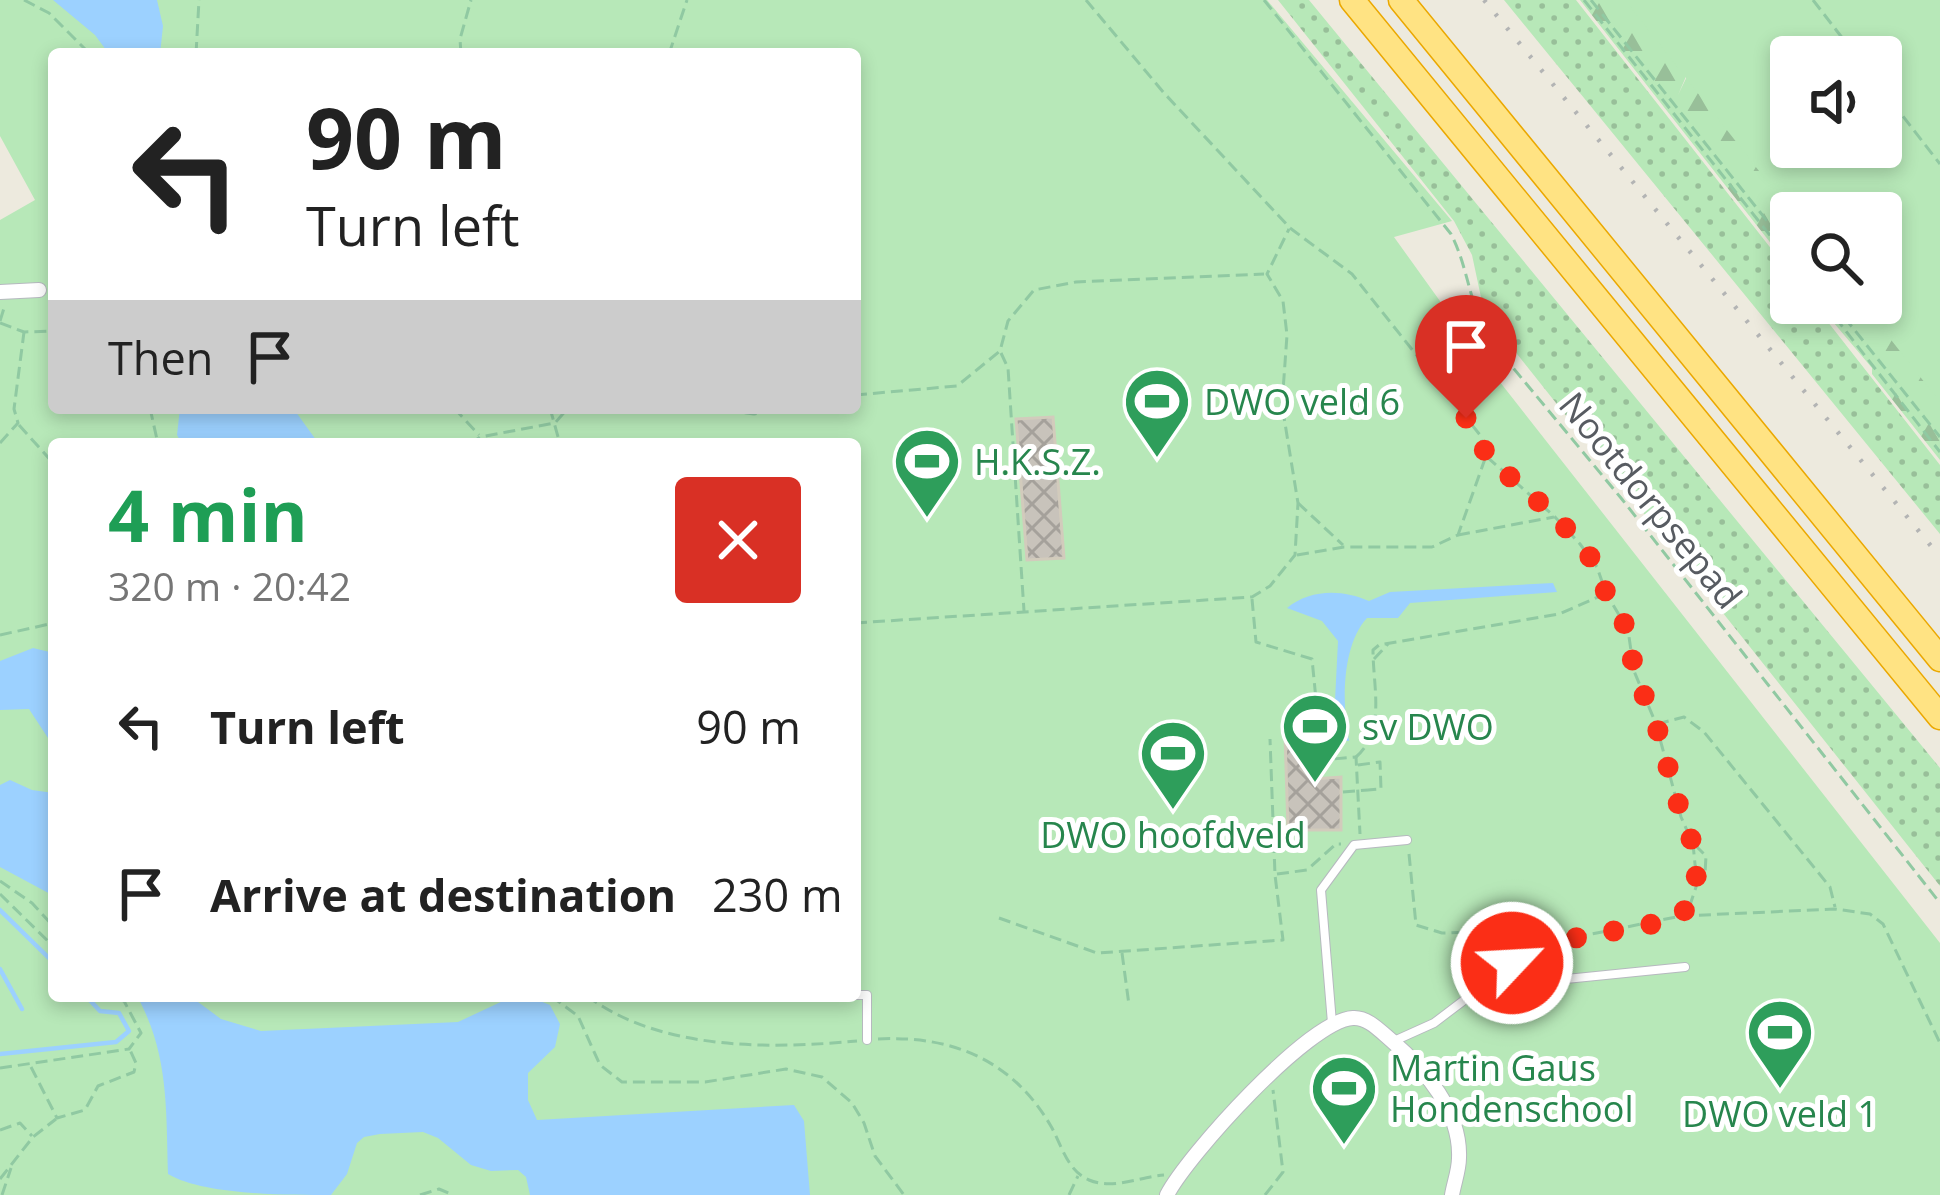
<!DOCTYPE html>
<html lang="en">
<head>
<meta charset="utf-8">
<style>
  :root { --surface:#fff; --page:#f2f2f2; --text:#222; --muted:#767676 }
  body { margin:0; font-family:"Open Sans",sans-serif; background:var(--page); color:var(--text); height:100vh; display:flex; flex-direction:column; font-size:45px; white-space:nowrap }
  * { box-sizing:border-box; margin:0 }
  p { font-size:39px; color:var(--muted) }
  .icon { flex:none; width:66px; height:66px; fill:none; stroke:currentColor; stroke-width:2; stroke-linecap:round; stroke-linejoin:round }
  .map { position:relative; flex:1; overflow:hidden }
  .sheet { position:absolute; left:48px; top:438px; width:813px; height:564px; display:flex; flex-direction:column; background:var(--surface); border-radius:12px; box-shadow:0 6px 18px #0003 }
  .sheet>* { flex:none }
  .banner { position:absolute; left:48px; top:48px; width:813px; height:366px; border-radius:12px; box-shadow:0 6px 18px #0003; background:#fff; color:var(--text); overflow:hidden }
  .tools { position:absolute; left:1770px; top:36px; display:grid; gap:24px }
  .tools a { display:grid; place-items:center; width:132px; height:132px; border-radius:12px; background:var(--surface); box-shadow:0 6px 18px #0003; font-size:60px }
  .pin { position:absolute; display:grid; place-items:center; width:102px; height:102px; color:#fff; margin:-123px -51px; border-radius:50% 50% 50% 0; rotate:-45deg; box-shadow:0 0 12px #0007 }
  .pin .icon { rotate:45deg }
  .me { position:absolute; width:132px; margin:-66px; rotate:65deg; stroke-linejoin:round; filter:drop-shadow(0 0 9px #0008) }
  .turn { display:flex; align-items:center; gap:42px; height:252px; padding:0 60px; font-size:54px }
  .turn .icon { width:156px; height:156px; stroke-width:2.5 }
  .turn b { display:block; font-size:84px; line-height:102px }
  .then { display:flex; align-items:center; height:114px; padding:0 60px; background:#0003; gap:24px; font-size:45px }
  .round { display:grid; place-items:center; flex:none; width:126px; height:126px; border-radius:12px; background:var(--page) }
  .summary { display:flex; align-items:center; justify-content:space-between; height:204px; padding:0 60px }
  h1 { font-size:72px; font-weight:700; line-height:90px; color:#1e9e55 }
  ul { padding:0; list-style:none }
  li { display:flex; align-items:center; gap:36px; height:168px; padding:0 60px }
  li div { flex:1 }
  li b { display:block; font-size:45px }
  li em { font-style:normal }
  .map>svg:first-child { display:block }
</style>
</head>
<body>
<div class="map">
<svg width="1940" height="1195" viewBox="0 0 1940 1195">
  <defs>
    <pattern id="grass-dots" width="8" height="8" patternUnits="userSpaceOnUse" patternTransform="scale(3)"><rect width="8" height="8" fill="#b7e8b8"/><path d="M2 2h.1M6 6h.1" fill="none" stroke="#98bf99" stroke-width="1.8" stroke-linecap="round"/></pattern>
    <pattern id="forest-firs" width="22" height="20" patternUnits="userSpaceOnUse" patternTransform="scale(3)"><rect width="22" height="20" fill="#b7e8b8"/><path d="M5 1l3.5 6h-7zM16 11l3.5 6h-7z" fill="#98bf99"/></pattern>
    <pattern id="building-cross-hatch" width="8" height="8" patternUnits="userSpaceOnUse" patternTransform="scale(3)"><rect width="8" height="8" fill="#c8c3bb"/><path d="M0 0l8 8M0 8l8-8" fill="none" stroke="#a5a19b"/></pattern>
  </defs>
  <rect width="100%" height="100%" fill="#edeade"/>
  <g fill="url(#grass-dots)">
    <polygon points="1278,0 1309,0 1940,768 1940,886 1498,330 1482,302 1472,255 1454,221"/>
    <polygon points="1504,0 1576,0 1791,274 1791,303 1813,303 1940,465 1940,534"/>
  </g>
  <path fill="url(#forest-firs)" fill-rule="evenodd" d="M1580,0H1719L1678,95L1724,0H1940V460L1872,374V368L1817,303H1881V213H1791V269ZM1791,57H1881V147H1791Z"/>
  <g fill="#b7e8b8" fill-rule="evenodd">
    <path d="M0,0H1267L1452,221L1394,237L1478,354L1940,943V1195H0V220L35,200L0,136ZM54,54H855V408H54ZM54,444H855V996H54Z"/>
    <path d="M1625,0H1940V402L1862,303H1881V213H1792ZM1791,57H1881V147H1791Z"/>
  </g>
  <g fill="#9cd1ff">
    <polygon points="53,0 157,0 163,26 160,54 109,54 95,35"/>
    <polygon points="180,408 293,408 319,444 182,444 177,435"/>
    <path d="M1553,583L1557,592L1410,603L1398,618H1367C1341,646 1342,706 1349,741L1333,740L1338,641L1322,621L1287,608C1310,589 1342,589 1369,601L1390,592Z"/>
    <polygon points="33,648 54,653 54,736 48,738 29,709 0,710 0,661"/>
    <polygon points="10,780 32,790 54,793 54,896 0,867 0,785"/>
    <path d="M137,996H190L221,1019L261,1031L458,1022L505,1000L530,997L550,1005L560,1024L555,1047L528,1073V1100L537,1120L794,1105L804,1121L810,1195H530L526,1177L518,1170L491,1171L471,1165L438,1138L423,1132L380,1134L364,1137L357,1143L347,1174L331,1195C285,1195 203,1195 168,1174C166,1109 169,1054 137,996Z"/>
  </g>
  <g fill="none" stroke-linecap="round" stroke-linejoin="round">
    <g stroke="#9cd1ff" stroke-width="4.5">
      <polyline points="0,910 54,963"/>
      <polyline points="0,969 22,1009"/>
      <polyline points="0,1054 116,1042 129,1031 119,1013 100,1011 86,996"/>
    </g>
  </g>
  <g fill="url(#building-cross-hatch)" stroke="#d2cbbc" stroke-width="3">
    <polygon points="1053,417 1064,558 1027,560 1016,419"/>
    <polygon points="1310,732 1313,779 1341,777 1341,830 1288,830 1285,734"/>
  </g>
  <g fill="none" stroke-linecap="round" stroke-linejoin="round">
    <defs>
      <g id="lane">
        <polyline points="855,995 867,995 867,1040"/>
        <polyline points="811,997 832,996"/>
        <polyline points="1332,1023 1321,890 1354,845 1407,840"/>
        <polyline points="1394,1041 1434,1023 1467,998 1506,985 1685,967"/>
        <polyline points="1394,1080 1395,1065 1403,1054"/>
      </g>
      <g id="street">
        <polyline points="0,292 39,290"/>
        <path d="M1167,1195C1187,1156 1309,1020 1353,1018C1368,1017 1381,1032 1392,1041C1425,1069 1461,1112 1459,1158C1459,1170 1454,1183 1452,1195"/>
      </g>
      <g id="highway">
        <polyline points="1352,0 1940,717"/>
        <polyline points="1401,0 1940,659"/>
      </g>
    </defs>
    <use href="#lane" stroke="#b6b9bf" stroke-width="10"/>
    <use href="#street" stroke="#b6b9bf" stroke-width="16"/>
    <use href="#highway" stroke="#eba800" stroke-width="27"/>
    <g stroke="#90c9a2" stroke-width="3" stroke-dasharray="12 6" stroke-linecap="butt">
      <polyline points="24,0 49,13 90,54"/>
      <polyline points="1086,0 1164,93 1290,228 1352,274 1480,435 1486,456 1555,517 1580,544 1597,567 1606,593 1628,630 1634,671 1656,724 1681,817 1693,844 1697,884 1690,905 1681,916"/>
      <path d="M1264,0L1451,234C1469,269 1469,306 1490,340L1621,498L1940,903"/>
      <polyline points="1584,0 1791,262"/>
      <polyline points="1591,0 1791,251"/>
      <polyline points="1813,0 1857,57"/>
      <polyline points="196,54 199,0"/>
      <polyline points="461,54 460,39 471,0"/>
      <polyline points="669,54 687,0"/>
      <polyline points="1881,88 1940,164"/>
      <polyline points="1824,303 1940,452"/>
      <polyline points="1833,303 1940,437"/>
      <polyline points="0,321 5,305"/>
      <polyline points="0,323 24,332 54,331"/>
      <polyline points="1001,353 1008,368 1024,611"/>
      <polyline points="855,395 957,386 1000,351 1008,321 1034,290 1076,282 1264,274"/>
      <polyline points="150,408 158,444"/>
      <polyline points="454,408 479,435"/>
      <polyline points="550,408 560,444"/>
      <polyline points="709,408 754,414 780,408"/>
      <polyline points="19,425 54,464"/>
      <polyline points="0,443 18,423 14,409 24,332"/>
      <polyline points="470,444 480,437 555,423 568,408"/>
      <polyline points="1298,503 1343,545"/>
      <polyline points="1458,535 1554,517"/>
      <polyline points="1297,555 1344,547 1432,547 1458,535 1486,456"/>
      <polyline points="1252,599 1256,642 1312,659 1322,760 1356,757 1360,834"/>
      <polyline points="855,623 1252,597 1270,586 1295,555 1298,503 1282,405 1287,335 1283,301 1267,274 1289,229"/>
      <polyline points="0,635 54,623"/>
      <polyline points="1374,659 1388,644"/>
      <polyline points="1657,724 1684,717 1704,732 1830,887 1835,907"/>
      <path d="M1356,757C1386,731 1373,687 1373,650L1379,645L1559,614L1605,594"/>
      <polyline points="1358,765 1380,762 1381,789 1368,790"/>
      <polyline points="1695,845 1706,856 1705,874 1698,882"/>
      <polyline points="1409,854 1416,925 1442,933 1507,931 1547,943 1681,916 1835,909 1870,914 1883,924 1940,1043"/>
      <polyline points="1277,874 1307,870 1336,844 1341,844"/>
      <polyline points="0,881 32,903 54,927"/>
      <polyline points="0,894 54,947"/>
      <polyline points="999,918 1097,953 1283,940 1275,875 1270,739"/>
      <polyline points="1484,933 1511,951 1514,975"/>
      <polyline points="1122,953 1129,1005"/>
      <polyline points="1514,961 1530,941"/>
      <polyline points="551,996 578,1016 600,1065 622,1082 705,1082 786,1069 822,1077 852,1103 864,1123 875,1156 904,1195"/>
      <path d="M587,996C661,1051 770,1049 857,1041"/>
      <path d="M878,1039C953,1035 1014,1061 1052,1128C1062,1147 1068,1171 1089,1180C1113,1190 1139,1177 1164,1175"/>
      <polyline points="31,1067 57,1118 85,1110 98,1086 134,1072 136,1063 130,1050"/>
      <polyline points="0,1068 129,1049 141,1033 124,1001 101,996"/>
      <polyline points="0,1130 20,1123 32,1136"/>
      <polyline points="0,1179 33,1137 56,1119"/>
      <polyline points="2,1195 11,1168"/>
      <polyline points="420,1195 439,1189 453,1195"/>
      <polyline points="1069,1195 1078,1176"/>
      <polyline points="1265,1195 1283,1172 1273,1090"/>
    </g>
    <use href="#lane" stroke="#fff" stroke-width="8"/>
    <use href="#street" stroke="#fff" stroke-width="14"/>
    <use href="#highway" stroke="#ffe383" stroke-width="24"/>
    <polyline stroke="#b3b4b4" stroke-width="4.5" stroke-dasharray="3 15" stroke-linecap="butt" points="1484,0 1940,557"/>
    <polyline stroke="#90c9a2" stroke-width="3" stroke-dasharray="12 6" stroke-linecap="butt" points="1343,792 1368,790"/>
  </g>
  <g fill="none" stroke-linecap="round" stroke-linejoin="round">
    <polyline stroke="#fb2e16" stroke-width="21" stroke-dasharray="0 37.8" points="1466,418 1480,435 1486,456 1556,517 1580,544 1597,566 1606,593 1628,630 1634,671 1656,724 1682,817 1693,844 1697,884 1690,905 1675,920 1547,943 1532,939 1512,963"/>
  </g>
  <defs>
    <symbol id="stadium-pin" viewBox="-11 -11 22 30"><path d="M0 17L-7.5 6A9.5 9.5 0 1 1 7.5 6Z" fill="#2e9e5b" stroke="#fff"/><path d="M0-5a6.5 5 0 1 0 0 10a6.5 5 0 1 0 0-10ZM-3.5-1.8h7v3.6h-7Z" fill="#fff"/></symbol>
  </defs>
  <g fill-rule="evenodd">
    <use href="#stadium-pin" x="1119" y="363" width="76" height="104"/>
    <use href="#stadium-pin" x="889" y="423" width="76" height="104"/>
    <use href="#stadium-pin" x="1277" y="688" width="76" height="104"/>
    <use href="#stadium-pin" x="1135" y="715" width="76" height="104"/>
    <use href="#stadium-pin" x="1742" y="994" width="76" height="104"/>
    <use href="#stadium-pin" x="1306" y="1050" width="76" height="104"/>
  </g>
  <g text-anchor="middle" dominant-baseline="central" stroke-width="10" stroke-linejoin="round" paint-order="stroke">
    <g font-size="36" fill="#27864d" stroke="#fff" text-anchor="start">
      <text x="1204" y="401">DWO veld 6</text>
      <text x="974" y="461">H.K.S.Z.</text>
      <text x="1362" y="726">sv DWO</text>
      <text x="1173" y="834" text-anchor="middle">DWO hoofdveld</text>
      <text x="1390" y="1067">Martin Gaus<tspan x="1390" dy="41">Hondenschool</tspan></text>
      <text x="1780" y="1113" text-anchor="middle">DWO veld 1</text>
    </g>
    <g font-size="36" fill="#575b61" stroke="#fff">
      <text transform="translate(1651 500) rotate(51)">Nootdorpsepad</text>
    </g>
  </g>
</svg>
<div class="tools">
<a><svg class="icon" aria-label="sound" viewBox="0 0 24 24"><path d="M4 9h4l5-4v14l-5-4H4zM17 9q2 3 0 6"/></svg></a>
<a><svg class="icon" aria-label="search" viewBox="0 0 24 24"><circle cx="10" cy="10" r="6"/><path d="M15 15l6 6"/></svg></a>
</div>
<div class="pin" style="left:1466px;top:418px;background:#d93025"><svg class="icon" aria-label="arrive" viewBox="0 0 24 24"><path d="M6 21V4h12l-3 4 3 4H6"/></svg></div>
<svg class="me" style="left:1512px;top:963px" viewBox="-20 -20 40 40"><circle r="17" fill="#fb2e16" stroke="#fff" stroke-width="3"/><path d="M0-11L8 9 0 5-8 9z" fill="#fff"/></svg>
<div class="banner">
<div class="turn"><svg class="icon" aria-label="left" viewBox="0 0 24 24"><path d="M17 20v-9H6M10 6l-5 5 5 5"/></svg><div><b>90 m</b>Turn left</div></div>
<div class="then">Then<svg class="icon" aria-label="arrive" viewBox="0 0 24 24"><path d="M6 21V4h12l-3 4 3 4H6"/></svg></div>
</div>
<section class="sheet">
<div class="summary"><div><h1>4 min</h1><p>320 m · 20:42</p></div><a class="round" style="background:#d93025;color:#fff"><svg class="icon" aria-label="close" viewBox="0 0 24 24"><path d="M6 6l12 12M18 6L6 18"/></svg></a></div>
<ul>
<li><svg class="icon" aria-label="left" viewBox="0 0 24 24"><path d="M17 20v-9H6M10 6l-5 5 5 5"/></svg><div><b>Turn left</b></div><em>90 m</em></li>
<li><svg class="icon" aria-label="arrive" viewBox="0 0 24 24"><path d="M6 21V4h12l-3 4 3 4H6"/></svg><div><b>Arrive at destination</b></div><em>230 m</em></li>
</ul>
</section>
</div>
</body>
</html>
